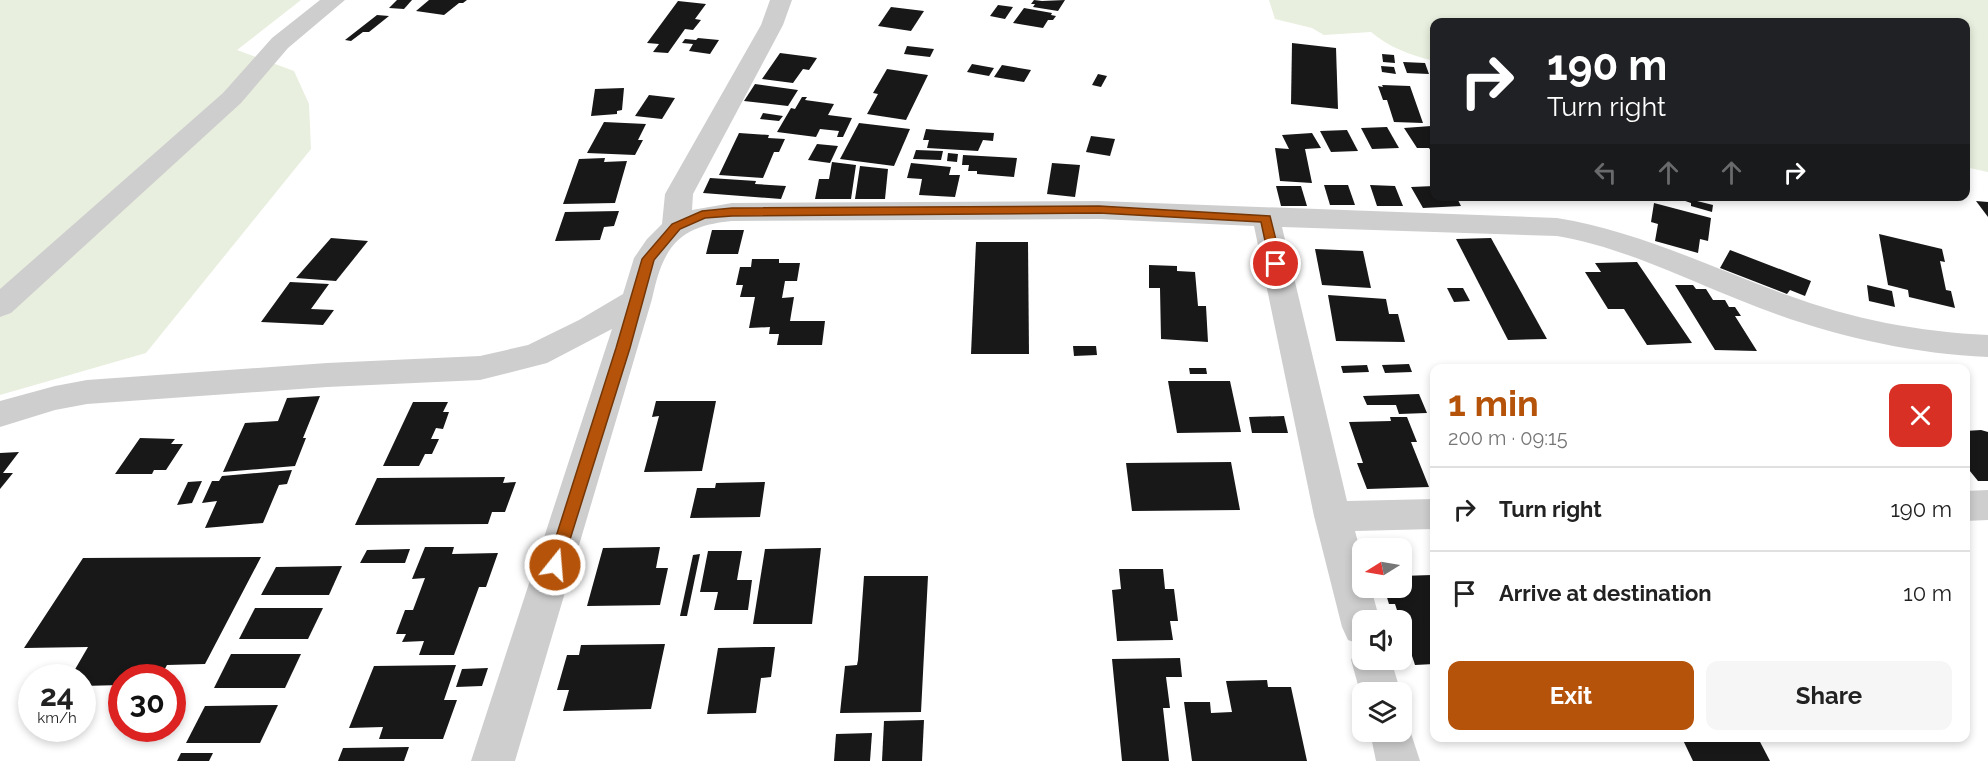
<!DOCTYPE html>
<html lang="en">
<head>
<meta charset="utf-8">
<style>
  :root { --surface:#fff; --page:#f6f6f6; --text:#222; --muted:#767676; --line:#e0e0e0; --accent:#b45309 }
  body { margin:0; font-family:Raleway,sans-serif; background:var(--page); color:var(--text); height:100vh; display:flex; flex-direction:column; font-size:22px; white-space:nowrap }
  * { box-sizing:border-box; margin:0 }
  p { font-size:20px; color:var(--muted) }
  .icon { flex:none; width:33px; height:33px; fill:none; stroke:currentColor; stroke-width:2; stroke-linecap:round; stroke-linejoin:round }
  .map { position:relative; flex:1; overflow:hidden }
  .sheet { position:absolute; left:1430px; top:364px; width:540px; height:378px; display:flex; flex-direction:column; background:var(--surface); border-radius:12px; box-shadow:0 3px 9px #0003 }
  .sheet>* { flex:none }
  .guide { position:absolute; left:1430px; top:18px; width:540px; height:183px; border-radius:12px; box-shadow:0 3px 9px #0003; background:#202124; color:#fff; overflow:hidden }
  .needle { width:39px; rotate:259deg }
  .tools { position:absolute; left:1352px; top:538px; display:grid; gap:12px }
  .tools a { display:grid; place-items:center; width:60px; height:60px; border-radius:12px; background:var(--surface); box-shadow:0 3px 9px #0003; font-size:30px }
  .speed { position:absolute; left:18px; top:664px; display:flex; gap:12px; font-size:30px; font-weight:700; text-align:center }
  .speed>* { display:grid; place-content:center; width:78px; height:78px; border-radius:50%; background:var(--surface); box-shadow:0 3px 9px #0003; line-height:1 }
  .speed small { font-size:15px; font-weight:400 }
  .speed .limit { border:9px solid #d22; background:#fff; color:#111 }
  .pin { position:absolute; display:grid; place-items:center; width:51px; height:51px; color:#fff; margin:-26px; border:3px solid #fff; border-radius:50%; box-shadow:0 2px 6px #0007 }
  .me { position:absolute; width:66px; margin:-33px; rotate:17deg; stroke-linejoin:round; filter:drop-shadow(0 0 4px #0008) }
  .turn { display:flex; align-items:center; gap:21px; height:126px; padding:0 18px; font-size:27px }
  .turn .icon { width:78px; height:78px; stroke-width:2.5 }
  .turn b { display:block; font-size:42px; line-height:51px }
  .lanes { display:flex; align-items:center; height:57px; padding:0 18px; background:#0003; justify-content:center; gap:30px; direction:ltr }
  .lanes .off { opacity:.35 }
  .round { display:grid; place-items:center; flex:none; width:63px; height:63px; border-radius:12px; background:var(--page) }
  .overview { display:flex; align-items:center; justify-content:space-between; height:102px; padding:0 18px }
  h1 { font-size:36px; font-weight:700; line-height:45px; color:var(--accent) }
  .primary-button { display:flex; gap:12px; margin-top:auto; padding:12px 18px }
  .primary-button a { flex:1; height:69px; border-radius:12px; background:var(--accent); color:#fff; font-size:24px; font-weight:700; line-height:69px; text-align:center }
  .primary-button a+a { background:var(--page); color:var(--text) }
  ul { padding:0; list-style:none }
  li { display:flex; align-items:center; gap:18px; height:84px; padding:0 18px; border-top:2px solid var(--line) }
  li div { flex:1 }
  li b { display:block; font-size:22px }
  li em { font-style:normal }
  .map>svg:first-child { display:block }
</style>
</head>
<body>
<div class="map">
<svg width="1988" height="761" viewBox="0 0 1988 761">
  <rect width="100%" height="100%" fill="#fff"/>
  <g fill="#e8efde">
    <polygon points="0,0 301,0 237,50 294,71 309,104 311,149 146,353 0,395"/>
    <path d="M1269,0H1988V172L1965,167V22H1434V61C1411,55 1390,48 1371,32L1324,35L1312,28L1275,19Z"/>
  </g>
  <g fill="#181818">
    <polygon points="397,0 412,0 404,9 389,8"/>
    <polygon points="429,0 467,0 463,3 459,3 444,15 416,11"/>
    <polygon points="1034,0 1042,1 1065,0 1058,11 1033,7 1035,4 1031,4"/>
    <polygon points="678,1 706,4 695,19 701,20 693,30 685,29 668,53 653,52 659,44 647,43"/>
    <polygon points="998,5 1013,7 1005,19 990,16"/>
    <polygon points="891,7 924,11 911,31 878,26"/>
    <polygon points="1024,8 1052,13 1051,15 1056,16 1053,20 1048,20 1043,28 1013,23"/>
    <polygon points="377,15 389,16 369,32 363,32 351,41 345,40"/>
    <polygon points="698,38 719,40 710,54 689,51 693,44 682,43 685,39 696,40"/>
    <polygon points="1292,43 1336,48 1338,109 1291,104"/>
    <polygon points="907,46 934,49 930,57 904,54"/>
    <polygon points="780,53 811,57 817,58 809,70 803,69 793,83 762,79"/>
    <polygon points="1382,54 1394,55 1395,63 1383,62"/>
    <polygon points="1403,62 1425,63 1429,74 1407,73"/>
    <polygon points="972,64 994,68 989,76 967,72"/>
    <polygon points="1002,65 1031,70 1024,82 994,77"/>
    <polygon points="1381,66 1394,67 1396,74 1382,72"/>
    <polygon points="887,69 928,75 906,120 867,114 878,94 873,93"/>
    <polygon points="1098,74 1107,76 1101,87 1092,85"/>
    <polygon points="755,84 798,90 788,106 744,101"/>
    <polygon points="1382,85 1410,86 1423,123 1394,122 1387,100 1383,100 1378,86 1383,87"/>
    <polygon points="624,88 622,110 617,111 617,114 591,116 595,89"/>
    <polygon points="649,95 675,98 662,119 635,116"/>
    <polygon points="802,97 807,97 805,100 834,104 828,115 852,118 843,137 837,137 839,131 820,129 816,137 777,132 791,108 795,109"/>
    <polygon points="763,113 783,116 779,121 760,119"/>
    <polygon points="604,122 646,124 638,140 643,140 635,155 587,153"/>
    <polygon points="859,123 910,129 894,166 840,159"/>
    <polygon points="1431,126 1434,132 1434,156 1429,148 1417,148 1404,128"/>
    <polygon points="1387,127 1399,148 1372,149 1361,128"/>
    <polygon points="926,129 938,130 994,133 993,141 983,140 978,151 927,148 929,140 923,140"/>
    <polygon points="1347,130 1358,151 1331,152 1320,131"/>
    <polygon points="739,133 769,135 768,138 785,139 779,152 774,152 763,178 719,175"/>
    <polygon points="1312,133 1321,148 1305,149 1312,183 1280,181 1275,148 1289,149 1282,135"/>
    <polygon points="1091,136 1115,139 1110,156 1086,152"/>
    <polygon points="817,144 838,146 830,163 808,160"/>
    <polygon points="916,150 943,151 941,160 913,159"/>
    <polygon points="948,153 958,154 957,162 947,161"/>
    <polygon points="963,155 1017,158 1014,177 977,174 977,171 968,171 969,165 962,165"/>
    <polygon points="605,158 604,162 627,161 615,203 563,204 579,159"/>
    <polygon points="832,162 856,165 851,199 815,199 819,179 829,179"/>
    <polygon points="911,163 951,167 949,175 960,175 955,197 919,195 922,179 907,178"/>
    <polygon points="1052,163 1080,165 1075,197 1047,194"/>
    <polygon points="860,166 888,169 885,199 855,199"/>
    <polygon points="710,178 756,181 755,184 786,186 781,199 703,193"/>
    <polygon points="1324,185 1348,185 1355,205 1330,205"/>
    <polygon points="1370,185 1395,186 1403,206 1377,206"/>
    <polygon points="1276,186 1301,186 1307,206 1281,206"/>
    <polygon points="1434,186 1434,196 1456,196 1461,206 1423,208 1411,187"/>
    <polygon points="1671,196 1697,196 1697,201 1713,205 1712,212 1691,206 1691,203"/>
    <polygon points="1976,201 1988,202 1988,217"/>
    <polygon points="1654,203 1711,218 1708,241 1700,239 1698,253 1655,241 1658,224 1651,222"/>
    <polygon points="619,211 614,226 604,227 600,240 555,241 565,212"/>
    <polygon points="712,230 744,230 738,254 706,254"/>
    <polygon points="1879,234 1942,249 1945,262 1940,261 1946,290 1951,291 1955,308 1909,297 1908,290 1888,285"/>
    <polygon points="331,238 368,241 336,281 296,278"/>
    <polygon points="1491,238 1547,339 1508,340 1456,239"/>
    <polygon points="976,242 1028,242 1029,354 971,354"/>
    <polygon points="1315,249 1363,251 1371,288 1322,285"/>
    <polygon points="1730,250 1811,281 1805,296 1790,290 1787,294 1720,268"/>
    <polygon points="752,259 779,259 779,263 800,263 797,281 785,281 782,298 794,297 790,321 825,321 822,345 777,345 779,334 769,334 770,327 749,328 755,297 740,297 743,285 736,285 740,267 751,267"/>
    <polygon points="1637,262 1692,343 1647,345 1624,309 1608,309 1585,272 1601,272 1595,263"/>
    <polygon points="1149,265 1177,266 1177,271 1195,272 1198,306 1206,306 1208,342 1161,339 1160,288 1149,288"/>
    <polygon points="290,282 329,284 311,309 334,310 323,325 261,322"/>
    <polygon points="1675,285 1693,285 1696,289 1706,289 1713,300 1725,300 1729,307 1735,307 1741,316 1735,316 1757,351 1715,350"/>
    <polygon points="1867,285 1892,291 1895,307 1869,301"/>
    <polygon points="1447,288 1463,288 1470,301 1454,302"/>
    <polygon points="1328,295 1386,299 1389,314 1398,314 1405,342 1336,341"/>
    <polygon points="1073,346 1096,346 1097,355 1074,356"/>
    <polygon points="1409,364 1412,372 1385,373 1382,365"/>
    <polygon points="1367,365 1369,372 1343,373 1341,366"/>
    <polygon points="1189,368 1206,368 1207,374 1190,374"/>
    <polygon points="1168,381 1230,381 1241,432 1177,433"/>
    <polygon points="1419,394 1427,413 1399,414 1396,405 1367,405 1363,396"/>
    <polygon points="320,396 303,438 306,438 295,466 223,472 245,423 278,421 287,398"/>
    <polygon points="656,401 716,401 702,471 644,472 659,416 652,417"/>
    <polygon points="413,402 448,402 443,412 449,412 443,429 436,428 431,439 439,439 432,454 425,454 419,466 383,466"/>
    <polygon points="1284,416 1288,433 1252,433 1249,417"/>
    <polygon points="1390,417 1407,417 1417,442 1411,442 1429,487 1367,489 1357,463 1363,463 1349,422 1391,421"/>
    <polygon points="1981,430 1988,432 1988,481 1978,481 1965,465 1965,462 1969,462 1965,457 1965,431"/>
    <polygon points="140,438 175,439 171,444 183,444 166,470 154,470 152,474 115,474"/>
    <polygon points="19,452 3,473 13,473 0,489 0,453"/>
    <polygon points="1231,462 1240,510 1132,511 1126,463"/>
    <polygon points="292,470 287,484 279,485 263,523 205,528 217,501 202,503 212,481 219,481 222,476"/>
    <polygon points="505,477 503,483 516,482 505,512 492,512 488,524 355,525 377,478"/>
    <polygon points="202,481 192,503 177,505 188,482"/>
    <polygon points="765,482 760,517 690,518 697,488 715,488 716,483"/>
    <polygon points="425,547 454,547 452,554 498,553 486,587 479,587 454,655 419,655 424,641 402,642 406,634 396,634 405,610 413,610 425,578 412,579"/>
    <polygon points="660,547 656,568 668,568 660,605 587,606 603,548"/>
    <polygon points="821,548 812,624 753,624 765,549"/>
    <polygon points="410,549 405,563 360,563 367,550"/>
    <polygon points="708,551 742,551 737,580 752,580 748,610 714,610 718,592 700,592"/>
    <polygon points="700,554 687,616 680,616 693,555"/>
    <polygon points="261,557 205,664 167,665 160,678 122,678 122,685 82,686 82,678 70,678 88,647 24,648 83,558"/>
    <polygon points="342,566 329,595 261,595 276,567"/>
    <polygon points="1119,569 1163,569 1165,589 1174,589 1178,621 1170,621 1173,640 1117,641 1112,590 1121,589"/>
    <polygon points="1432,575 1434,582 1434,664 1415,665 1395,604 1389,604 1384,588 1401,588 1401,576"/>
    <polygon points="864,576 928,576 921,712 840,713 845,666 857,665 858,660"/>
    <polygon points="255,608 323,608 308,639 239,639"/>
    <polygon points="665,644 651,709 563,711 569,690 557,690 567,655 579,655 581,645"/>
    <polygon points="765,647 775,647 771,677 761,678 756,713 707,714 718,648"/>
    <polygon points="231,654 301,654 285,688 214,688"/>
    <polygon points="1180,658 1182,677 1166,677 1170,708 1163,708 1169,761 1122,761 1112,659"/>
    <polygon points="456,665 444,700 457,700 443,739 379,739 383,727 349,728 374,666"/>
    <polygon points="488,668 482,686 456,687 462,669"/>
    <polygon points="1267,680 1268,687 1291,687 1307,761 1192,761 1184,702 1210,702 1211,713 1232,712 1226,681"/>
    <polygon points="278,705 260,743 186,743 205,706"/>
    <polygon points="924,720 922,761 882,761 884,721"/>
    <polygon points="872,733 870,761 834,761 836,734"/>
    <polygon points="1682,738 1758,738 1770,761 1693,761"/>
    <polygon points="409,747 404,761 338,761 343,748"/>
    <polygon points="181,753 213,753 209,761 177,761"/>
  </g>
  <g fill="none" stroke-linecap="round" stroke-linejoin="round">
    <g fill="#cecece" fill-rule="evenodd">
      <polygon points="320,0 345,0 288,48 241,103 11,313 0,317 0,289 223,93 272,38"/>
      <path d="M770,0H792L783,25L693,194L692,210L732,203L1099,201L1557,218C1638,231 1710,267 1787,295C1852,319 1919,332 1988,335V357C1901,353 1817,332 1737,299C1677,275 1621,247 1557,236L1282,227L1347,501L1434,499V529L1355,531L1362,557V588H1371L1380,621H1362V645L1348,640L1342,627L1314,516L1254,226L1099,219L732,221C677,226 663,248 652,299L515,761H471L612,329L547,363L480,380L327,387L87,404L55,410L0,427V401L55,386L87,380L327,363L480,356L528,345L579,320L623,294L634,258L647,239L662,224L665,194L761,25Z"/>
      <polygon points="1988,490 1988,520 1965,521 1965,491"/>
      <polygon points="1362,645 1362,660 1391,660 1401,693 1362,693 1362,699 1351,660 1357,647"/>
      <polygon points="1401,716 1406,718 1420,761 1376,761 1370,732 1401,732"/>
    </g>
  </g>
  <polygon fill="#b45309" stroke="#753606" stroke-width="1.5" points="1099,206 1270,216 1282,264 1276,268 1270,264 1261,222 1099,213 732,216 705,218 680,229 654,260 630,348 562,565 560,570 555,572 549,570 547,565 616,348 642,259 672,224 702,211 732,208"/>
</svg>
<div class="tools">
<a><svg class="needle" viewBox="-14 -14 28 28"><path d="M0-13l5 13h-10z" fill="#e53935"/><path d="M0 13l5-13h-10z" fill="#767676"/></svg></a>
<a><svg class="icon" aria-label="sound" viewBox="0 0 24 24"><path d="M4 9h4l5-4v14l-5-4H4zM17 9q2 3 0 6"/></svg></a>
<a><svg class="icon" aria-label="layers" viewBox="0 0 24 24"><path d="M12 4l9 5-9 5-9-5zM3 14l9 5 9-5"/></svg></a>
</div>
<div class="speed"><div>24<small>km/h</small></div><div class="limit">30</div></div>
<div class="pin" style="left:1276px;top:264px;background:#d93025"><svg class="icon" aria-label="arrive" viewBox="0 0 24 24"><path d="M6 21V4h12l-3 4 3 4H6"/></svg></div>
<svg class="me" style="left:555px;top:565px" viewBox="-20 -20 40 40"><circle r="17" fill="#b45309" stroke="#fff" stroke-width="3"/><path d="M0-11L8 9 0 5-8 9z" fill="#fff"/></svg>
<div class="guide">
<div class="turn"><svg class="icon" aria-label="right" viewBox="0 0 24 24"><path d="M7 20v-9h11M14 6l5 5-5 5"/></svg><div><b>190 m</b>Turn right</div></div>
<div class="lanes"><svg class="icon off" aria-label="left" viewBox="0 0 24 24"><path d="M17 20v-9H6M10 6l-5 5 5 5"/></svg><svg class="icon off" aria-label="ahead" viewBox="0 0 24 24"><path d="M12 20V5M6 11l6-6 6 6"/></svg><svg class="icon off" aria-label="ahead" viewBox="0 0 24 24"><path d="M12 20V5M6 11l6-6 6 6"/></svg><svg class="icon" aria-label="right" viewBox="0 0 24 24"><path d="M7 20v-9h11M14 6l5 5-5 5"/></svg></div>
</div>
<section class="sheet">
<div class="overview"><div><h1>1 min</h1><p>200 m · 09:15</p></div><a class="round" style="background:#d93025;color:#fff"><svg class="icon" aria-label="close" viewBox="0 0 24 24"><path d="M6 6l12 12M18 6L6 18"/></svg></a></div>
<ul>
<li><svg class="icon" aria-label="right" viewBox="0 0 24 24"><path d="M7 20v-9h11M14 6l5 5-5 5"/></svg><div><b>Turn right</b></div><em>190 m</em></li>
<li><svg class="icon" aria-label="arrive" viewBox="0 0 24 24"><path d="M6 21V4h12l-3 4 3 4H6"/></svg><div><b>Arrive at destination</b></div><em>10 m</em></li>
</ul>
<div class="primary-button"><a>Exit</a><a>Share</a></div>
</section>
</div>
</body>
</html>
